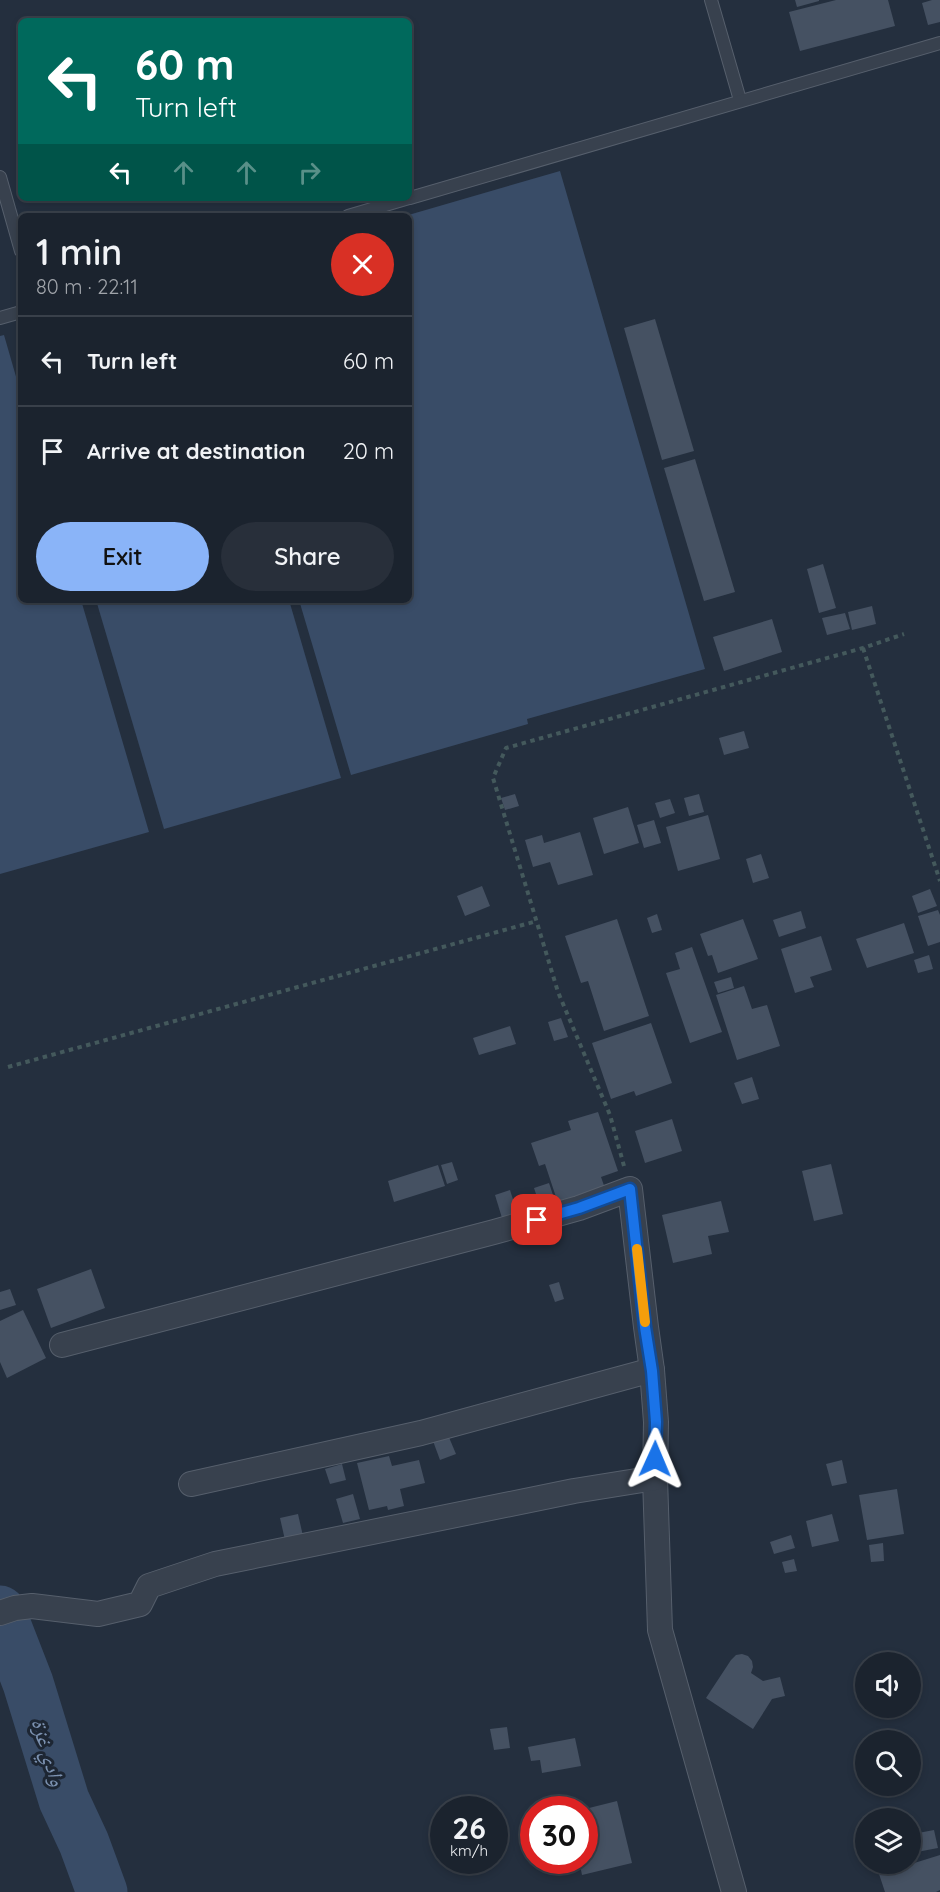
<!DOCTYPE html>
<html lang="en">
<head>
<meta charset="utf-8">
<style>
  :root { --surface:#1b232e; --page:#282f3a; --text:#f1f3f6; --muted:#a0a4aa; --line:#39404a; --accent:#8ab4f8 }
  body { margin:0; font-family:Quicksand,"Noto Naskh Arabic",sans-serif; background:var(--page); color:var(--text); height:100vh; display:flex; flex-direction:column; font-size:22px; white-space:nowrap }
  * { box-sizing:border-box; margin:0 }
  p { font-size:20px; color:var(--muted) }
  .icon { flex:none; width:33px; height:33px; fill:none; stroke:currentColor; stroke-width:2; stroke-linecap:round; stroke-linejoin:round }
  .map { position:relative; flex:1; overflow:hidden }
  .side { position:absolute; left:18px; top:213px; width:394px; height:390px; display:flex; flex-direction:column; background:var(--surface); border-radius:9px; box-shadow:0 3px 9px #0003,0 0 0 2px var(--line) }
  .side>* { flex:none }
  .banner { position:absolute; left:18px; top:18px; width:394px; height:183px; border-radius:9px; box-shadow:0 3px 9px #0003,0 0 0 2px var(--line); background:#00695c; color:#fff; overflow:hidden }
  .tools { position:absolute; left:855px; top:1652px; display:grid; gap:12px }
  .tools a { display:grid; place-items:center; width:66px; height:66px; border-radius:50%; background:var(--surface); box-shadow:0 3px 9px #0003,0 0 0 2px var(--line); font-size:30px }
  .speed { position:absolute; left:430px; top:1796px; display:flex; gap:12px; font-size:30px; font-weight:700; text-align:center }
  .speed>* { display:grid; place-content:center; width:78px; height:78px; border-radius:50%; background:var(--surface); box-shadow:0 3px 9px #0003,0 0 0 2px var(--line); line-height:1 }
  .speed small { font-size:15px; font-weight:400 }
  .speed .limit { border:9px solid #d22; background:#fff; color:#111 }
  .pin { position:absolute; display:grid; place-items:center; width:51px; height:51px; color:#fff; margin:-26px; border-radius:12px; box-shadow:0 3px 9px #0006 }
  .me { position:absolute; width:66px; margin:-33px; rotate:1deg; stroke-linejoin:round; filter:drop-shadow(0 0 4px #0008) }
  .turn { display:flex; align-items:center; gap:21px; height:126px; padding:0 18px; font-size:27px }
  .turn .icon { width:78px; height:78px; stroke-width:2.5 }
  .turn b { display:block; font-size:42px; line-height:51px }
  .lanes { display:flex; align-items:center; height:57px; padding:0 18px; background:#0003; justify-content:center; gap:30px; direction:ltr }
  .lanes .off { opacity:.35 }
  .round { display:grid; place-items:center; flex:none; width:63px; height:63px; border-radius:32px; background:var(--page) }
  .overview { display:flex; align-items:center; justify-content:space-between; height:102px; padding:0 18px }
  h1 { font-size:36px; font-weight:600; line-height:45px }
  .cta { display:flex; gap:12px; margin-top:auto; padding:12px 18px }
  .cta a { flex:1; height:69px; border-radius:36px; background:var(--accent); color:#111; font-size:24px; font-weight:600; line-height:69px; text-align:center }
  .cta a+a { background:var(--page); color:var(--text) }
  ul { padding:0; list-style:none }
  li { display:flex; align-items:center; gap:18px; height:90px; padding:0 18px; border-top:2px solid var(--line) }
  li div { flex:1 }
  li b { display:block; font-size:22px }
  li em { font-style:normal }
  .map>svg:first-child { display:block }
</style>
</head>
<body>
<div class="map">
<svg width="940" height="1892" viewBox="0 0 940 1892">
  <rect width="100%" height="100%" fill="#242f3e"/>
  <g fill="#394c67">
    <polygon points="560,171 705,669 527,719 528,724 351,775 299,600 410,600 410,216 405,216"/>
    <polygon points="4,335 21,394 21,600 81,600 149,832 0,874 0,336"/>
    <polygon points="96,600 289,600 341,778 164,829"/>
  </g>
  <g fill="none" stroke-linecap="round" stroke-linejoin="round">
    <polyline stroke="#394c67" stroke-width="51" points="0,1611 28,1683 64,1800 84,1843 102,1892"/>
  </g>
  <g fill="#455162">
    <polygon points="795,0 819,0 819,1 797,7"/>
    <polygon points="836,0 888,0 895,26 800,51 789,12"/>
    <polygon points="932,0 940,0 940,22 928,25 922,3"/>
    <polygon points="655,319 694,451 662,460 624,328"/>
    <polygon points="695,459 735,592 704,601 664,468"/>
    <polygon points="823,564 836,608 819,613 807,569"/>
    <polygon points="872,606 876,624 852,630 848,612"/>
    <polygon points="845,613 850,629 827,635 822,618"/>
    <polygon points="772,619 782,652 724,671 713,637"/>
    <polygon points="744,731 749,748 724,755 719,738"/>
    <polygon points="515,794 519,806 505,810 501,798"/>
    <polygon points="699,794 704,812 689,816 684,798"/>
    <polygon points="670,799 675,813 660,818 655,803"/>
    <polygon points="628,807 639,843 604,854 593,818"/>
    <polygon points="708,815 720,859 678,871 666,827"/>
    <polygon points="654,820 661,843 644,848 637,825"/>
    <polygon points="580,832 593,875 558,885 550,862 533,867 525,840 542,835 544,843"/>
    <polygon points="761,854 769,878 753,883 746,859"/>
    <polygon points="482,886 490,906 465,916 457,896"/>
    <polygon points="930,889 937,906 918,913 912,896"/>
    <polygon points="938,910 940,915 940,942 928,946 918,916"/>
    <polygon points="801,911 806,928 779,937 773,920"/>
    <polygon points="657,914 662,930 652,933 647,918"/>
    <polygon points="617,919 649,1016 604,1031 588,981 581,983 565,936"/>
    <polygon points="743,919 758,959 718,973 712,955 708,956 700,934"/>
    <polygon points="904,923 914,953 867,968 856,939"/>
    <polygon points="821,936 832,970 810,977 814,987 795,993 781,949"/>
    <polygon points="692,947 722,1032 690,1043 666,973 680,969 675,953"/>
    <polygon points="929,955 933,969 918,973 914,960"/>
    <polygon points="731,977 734,988 718,993 714,982"/>
    <polygon points="744,986 752,1009 767,1005 780,1046 737,1060 716,995"/>
    <polygon points="561,1018 568,1037 554,1041 548,1022"/>
    <polygon points="651,1023 672,1083 636,1096 634,1091 611,1099 592,1043"/>
    <polygon points="510,1026 516,1044 479,1055 473,1038"/>
    <polygon points="752,1077 759,1099 742,1104 734,1083"/>
    <polygon points="598,1112 618,1171 601,1177 607,1194 560,1209 545,1164 539,1166 531,1143 571,1130 568,1121"/>
    <polygon points="672,1119 682,1151 645,1163 635,1131"/>
    <polygon points="452,1162 458,1180 447,1184 441,1165"/>
    <polygon points="831,1164 843,1214 814,1221 802,1171"/>
    <polygon points="438,1165 445,1186 394,1202 388,1181"/>
    <polygon points="549,1183 556,1204 541,1209 534,1188"/>
    <polygon points="510,1190 517,1212 502,1218 495,1195"/>
    <polygon points="721,1201 729,1232 708,1236 712,1254 673,1263 662,1215"/>
    <polygon points="91,1269 105,1308 51,1328 37,1289"/>
    <polygon points="559,1282 564,1299 555,1302 549,1285"/>
    <polygon points="10,1289 16,1305 0,1310 0,1292"/>
    <polygon points="23,1310 46,1358 7,1378 0,1362 0,1321"/>
    <polygon points="448,1435 456,1454 440,1460 433,1441"/>
    <polygon points="389,1456 392,1466 419,1460 425,1483 400,1489 404,1506 388,1510 387,1506 369,1510 357,1463"/>
    <polygon points="842,1460 847,1483 832,1486 826,1464"/>
    <polygon points="342,1464 346,1480 330,1484 325,1469"/>
    <polygon points="897,1489 904,1534 867,1540 859,1495"/>
    <polygon points="353,1494 360,1519 343,1523 336,1499"/>
    <polygon points="298,1514 303,1536 285,1540 280,1518"/>
    <polygon points="832,1514 839,1541 812,1547 806,1521"/>
    <polygon points="791,1535 795,1548 774,1554 770,1542"/>
    <polygon points="883,1543 884,1561 871,1562 869,1545"/>
    <polygon points="794,1559 797,1571 785,1573 782,1562"/>
    <polygon points="742,1654 748,1656 752,1661 753,1667 751,1673 763,1681 780,1677 785,1696 772,1699 753,1729 706,1698 731,1660 736,1655"/>
    <polygon points="507,1727 510,1748 494,1750 490,1729"/>
    <polygon points="575,1738 581,1766 542,1773 540,1760 531,1761 528,1747"/>
    <polygon points="617,1801 632,1863 582,1875 579,1860 585,1860 585,1809"/>
    <polygon points="934,1830 938,1848 917,1852 913,1834"/>
    <polygon points="940,1855 940,1890 936,1892 885,1892 879,1874"/>
  </g>
  <g fill="none" stroke-linecap="round" stroke-linejoin="round">
    <defs>
      <g id="service">
        <polyline points="711,0 740,100"/>
        <polyline points="0,177 21,251"/>
        <polyline points="410,198 940,43"/>
        <polyline points="348,216 409,198"/>
        <polyline points="0,318 21,312"/>
      </g>
      <g id="minor">
        <polyline points="62,1345 494,1232 579,1208 630,1189 646,1327 652,1370 656,1422 655,1478 660,1630 734,1892"/>
        <polyline points="191,1484 421,1433 652,1370"/>
        <polyline points="0,1613 15,1608 32,1606 98,1614 140,1604 149,1586 215,1564 574,1491 655,1478"/>
      </g>
    </defs>
    <use href="#service" stroke="#565f6c" stroke-width="14"/>
    <use href="#minor" stroke="#565f6c" stroke-width="26"/>
    <g stroke="#44595c" stroke-width="4" stroke-dasharray="4.5 4.5" stroke-linecap="butt">
      <polyline points="863,648 940,881"/>
      <polyline points="8,1067 537,921"/>
      <polyline points="624,1166 610,1115 558,992 493,778 506,748 863,648 904,634"/>
    </g>
    <use href="#service" stroke="#38414e" stroke-width="12"/>
    <use href="#minor" stroke="#38414e" stroke-width="24"/>
  </g>
  <g fill="none" stroke-linecap="round" stroke-linejoin="round">
    <defs>
      <polyline id="route" points="537,1220 579,1208 630,1189 645,1327 652,1371 656,1422 655,1459"/>
    </defs>
    <use href="#route" stroke="#114b97" stroke-width="15"/>
    <use href="#route" stroke="#1a73e8" stroke-width="10"/>
    <polyline stroke="#f59e0b" stroke-width="10" points="637,1249 645,1322"/>
  </g>
  <g text-anchor="middle" dominant-baseline="central" stroke-width="6" stroke-linejoin="round" paint-order="stroke">
    <g font-size="21" font-style="italic" fill="#7c92b1" stroke="#1d2633">
      <text transform="translate(49 1752) rotate(73)">وادي غزة</text>
    </g>
  </g>
</svg>
<div class="tools">
<a><svg class="icon" aria-label="sound" viewBox="0 0 24 24"><path d="M4 9h4l5-4v14l-5-4H4zM17 9q2 3 0 6"/></svg></a>
<a><svg class="icon" aria-label="search" viewBox="0 0 24 24"><circle cx="10" cy="10" r="6"/><path d="M15 15l6 6"/></svg></a>
<a><svg class="icon" aria-label="layers" viewBox="0 0 24 24"><path d="M12 4l9 5-9 5-9-5zM3 14l9 5 9-5"/></svg></a>
</div>
<div class="speed"><div>26<small>km/h</small></div><div class="limit">30</div></div>
<div class="pin" style="left:537px;top:1220px;background:#d93025"><svg class="icon" aria-label="arrive" viewBox="0 0 24 24"><path d="M6 21V4h12l-3 4 3 4H6"/></svg></div>
<svg class="me" style="left:655px;top:1459px" viewBox="-20 -20 40 40"><path d="M0-17L14 15 0 8-14 15z" fill="#1a73e8" stroke="#fff" stroke-width="4"/></svg>
<div class="banner">
<div class="turn"><svg class="icon" aria-label="left" viewBox="0 0 24 24"><path d="M17 20v-9H6M10 6l-5 5 5 5"/></svg><div><b>60 m</b>Turn left</div></div>
<div class="lanes"><svg class="icon" aria-label="left" viewBox="0 0 24 24"><path d="M17 20v-9H6M10 6l-5 5 5 5"/></svg><svg class="icon off" aria-label="ahead" viewBox="0 0 24 24"><path d="M12 20V5M6 11l6-6 6 6"/></svg><svg class="icon off" aria-label="ahead" viewBox="0 0 24 24"><path d="M12 20V5M6 11l6-6 6 6"/></svg><svg class="icon off" aria-label="right" viewBox="0 0 24 24"><path d="M7 20v-9h11M14 6l5 5-5 5"/></svg></div>
</div>
<section class="side">
<div class="overview"><div><h1>1 min</h1><p>80 m · 22:11</p></div><a class="round" style="background:#d93025;color:#fff"><svg class="icon" aria-label="close" viewBox="0 0 24 24"><path d="M6 6l12 12M18 6L6 18"/></svg></a></div>
<ul>
<li><svg class="icon" aria-label="left" viewBox="0 0 24 24"><path d="M17 20v-9H6M10 6l-5 5 5 5"/></svg><div><b>Turn left</b></div><em>60 m</em></li>
<li><svg class="icon" aria-label="arrive" viewBox="0 0 24 24"><path d="M6 21V4h12l-3 4 3 4H6"/></svg><div><b>Arrive at destination</b></div><em>20 m</em></li>
</ul>
<div class="cta"><a>Exit</a><a>Share</a></div>
</section>
</div>
</body>
</html>
